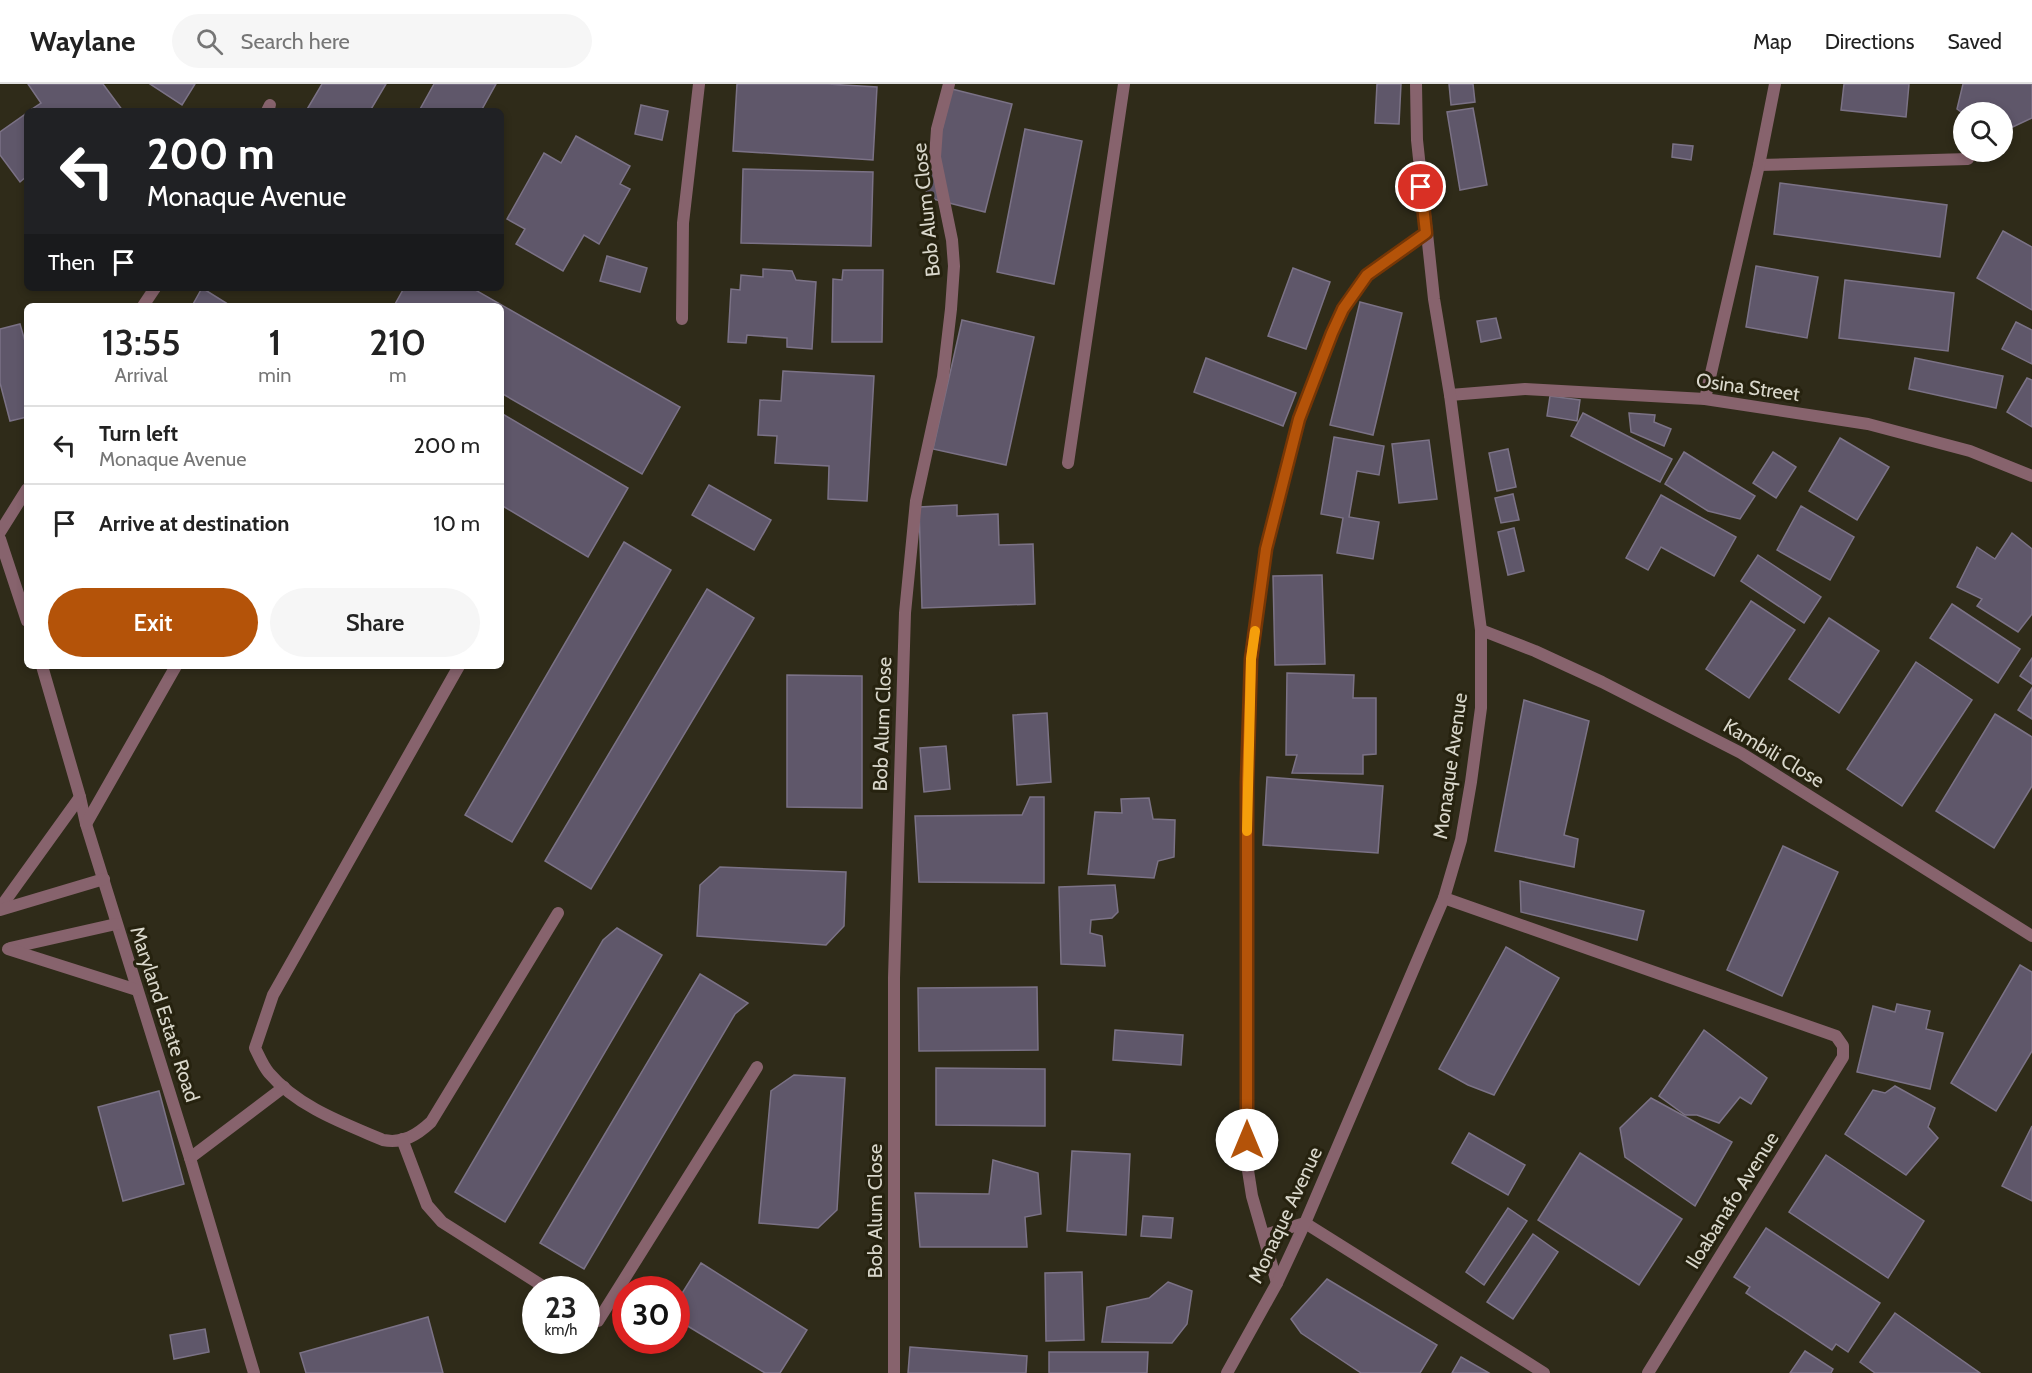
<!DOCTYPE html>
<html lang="en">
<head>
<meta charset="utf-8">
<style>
  :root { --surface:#fff; --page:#f6f6f6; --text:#222; --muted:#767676; --line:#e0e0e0; --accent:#b45309 }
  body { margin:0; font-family:Cabin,sans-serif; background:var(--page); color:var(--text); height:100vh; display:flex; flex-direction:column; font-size:22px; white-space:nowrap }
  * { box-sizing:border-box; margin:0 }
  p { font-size:20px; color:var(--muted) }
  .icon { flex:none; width:33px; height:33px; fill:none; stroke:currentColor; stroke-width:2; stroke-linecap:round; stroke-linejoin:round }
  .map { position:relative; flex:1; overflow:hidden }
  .sheet { position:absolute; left:24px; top:219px; width:480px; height:366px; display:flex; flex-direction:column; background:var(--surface); border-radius:9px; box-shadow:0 3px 9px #0003 }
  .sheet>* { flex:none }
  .top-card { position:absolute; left:24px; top:24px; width:480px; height:183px; border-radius:9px; box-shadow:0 3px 9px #0003; background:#202124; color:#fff; overflow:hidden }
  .tools { position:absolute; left:1953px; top:18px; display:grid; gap:12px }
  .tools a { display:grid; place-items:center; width:60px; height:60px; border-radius:50%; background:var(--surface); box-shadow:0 3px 9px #0003; font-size:30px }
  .speed { position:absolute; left:522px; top:1192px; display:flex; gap:12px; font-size:30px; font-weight:700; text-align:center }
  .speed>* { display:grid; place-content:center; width:78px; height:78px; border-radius:50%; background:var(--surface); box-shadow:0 3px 9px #0003; line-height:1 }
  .speed small { font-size:15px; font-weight:400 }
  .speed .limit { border:9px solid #d22; background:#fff; color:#111 }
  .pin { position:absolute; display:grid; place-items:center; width:51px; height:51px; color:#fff; margin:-26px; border:3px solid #fff; border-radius:50%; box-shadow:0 2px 6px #0007 }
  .me { position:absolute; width:66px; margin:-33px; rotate:0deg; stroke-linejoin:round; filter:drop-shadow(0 0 4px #0008) }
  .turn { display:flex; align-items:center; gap:21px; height:126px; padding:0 24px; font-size:27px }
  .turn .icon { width:78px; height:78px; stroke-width:2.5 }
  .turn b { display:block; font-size:42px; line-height:51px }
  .then { display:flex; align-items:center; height:57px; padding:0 24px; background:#0003; gap:12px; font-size:22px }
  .eta { display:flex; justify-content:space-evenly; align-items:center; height:102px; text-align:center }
  .eta b { font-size:36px; font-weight:600; line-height:42px }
  .cta { display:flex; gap:12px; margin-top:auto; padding:12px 24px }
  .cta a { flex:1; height:69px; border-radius:36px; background:var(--accent); color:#fff; font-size:24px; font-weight:600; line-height:69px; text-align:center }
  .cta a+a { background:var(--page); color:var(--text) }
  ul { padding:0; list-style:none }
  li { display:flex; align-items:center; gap:18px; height:78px; padding:0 24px; border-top:2px solid var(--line) }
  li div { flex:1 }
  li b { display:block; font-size:22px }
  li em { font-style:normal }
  header { display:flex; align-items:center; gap:36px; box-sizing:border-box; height:84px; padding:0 30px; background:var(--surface); border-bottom:2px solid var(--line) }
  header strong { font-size:28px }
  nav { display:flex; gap:33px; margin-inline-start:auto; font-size:21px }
  .search { width:420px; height:54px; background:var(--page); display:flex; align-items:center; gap:15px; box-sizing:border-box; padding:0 21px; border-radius:33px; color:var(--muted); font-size:22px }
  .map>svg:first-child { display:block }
</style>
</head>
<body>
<header>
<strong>Waylane</strong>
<div class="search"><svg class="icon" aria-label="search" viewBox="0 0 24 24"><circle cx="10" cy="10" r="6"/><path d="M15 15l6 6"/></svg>Search here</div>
<nav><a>Map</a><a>Directions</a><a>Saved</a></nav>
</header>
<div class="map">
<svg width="2032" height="1289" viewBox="0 0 2032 1289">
  <rect width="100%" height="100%" fill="#2f2b19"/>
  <g fill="#5f576a" stroke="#7b7286" stroke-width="1.5">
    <polygon points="103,0 123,27 29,27 41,19 28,0"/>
    <polygon points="150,0 195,0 182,21"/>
    <polygon points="322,0 386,0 370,27 306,27"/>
    <polygon points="434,0 496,0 481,27 419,27"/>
    <polygon points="737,0 828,0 877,3 873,76 733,67"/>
    <polygon points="1377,0 1401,0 1399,40 1375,39"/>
    <polygon points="1449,0 1473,0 1475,18 1451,21"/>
    <polygon points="1844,0 1909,0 1906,33 1841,26"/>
    <polygon points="1963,0 2032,0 2032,34 2002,48 2002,28 1964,28 1964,30 1957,25"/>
    <polygon points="952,5 1012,20 985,128 925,113"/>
    <polygon points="641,21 668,27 662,56 635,50"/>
    <polygon points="1473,24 1487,101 1460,106 1447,28"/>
    <polygon points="27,29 27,92 20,98 0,71 0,48"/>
    <polygon points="1025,45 1082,57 1054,200 997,188"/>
    <polygon points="576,52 630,82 620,100 630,105 599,160 584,151 563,187 516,160 525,145 507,135 544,69 561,79"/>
    <polygon points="1673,60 1693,62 1691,76 1672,73"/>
    <polygon points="743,85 873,88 871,162 741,159"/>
    <polygon points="1780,99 1947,121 1940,173 1774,150"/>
    <polygon points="2003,147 2032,163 2032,226 1977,194"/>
    <polygon points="607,172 647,184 640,208 600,197"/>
    <polygon points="1756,182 1818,193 1807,254 1746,243"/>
    <polygon points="1293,184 1330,198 1306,265 1268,252"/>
    <polygon points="763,185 792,187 796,196 816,198 812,265 787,263 787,254 747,251 746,259 728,258 731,205 740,206 741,191 763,193"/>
    <polygon points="843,186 883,186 882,258 832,258 833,195 842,196"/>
    <polygon points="1845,196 1954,209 1948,267 1839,254"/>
    <polygon points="202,204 231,222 192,222"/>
    <polygon points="404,204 472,204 680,323 642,390 501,309 501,222 394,222"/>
    <polygon points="1360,218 1402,229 1373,351 1330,341"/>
    <polygon points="1496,234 1501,254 1481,258 1477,237"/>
    <polygon points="962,236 1034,253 1006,381 933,365"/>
    <polygon points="2016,238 2032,246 2032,280 2002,265"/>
    <polygon points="20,240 27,264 27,333 10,337 0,299 0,245"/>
    <polygon points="1206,274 1296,309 1283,342 1194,308"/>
    <polygon points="1915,274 2003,292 1996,324 1909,305"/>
    <polygon points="783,287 874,292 867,417 828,415 829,382 775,379 777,352 758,351 760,316 781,317"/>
    <polygon points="2027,294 2032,296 2032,343 2007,328"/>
    <polygon points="1550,312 1580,316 1577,337 1547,332"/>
    <polygon points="501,329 628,404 588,473 501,421"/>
    <polygon points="1583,329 1672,375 1660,398 1571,352"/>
    <polygon points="1629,329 1655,331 1654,338 1671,345 1664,362 1631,348"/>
    <polygon points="1334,353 1384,362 1379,391 1357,387 1349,433 1379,438 1373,475 1337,469 1343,434 1321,430"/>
    <polygon points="1840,354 1889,383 1857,436 1809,407"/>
    <polygon points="1429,356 1437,415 1399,419 1392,360"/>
    <polygon points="1508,365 1516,403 1497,407 1489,369"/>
    <polygon points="1684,368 1755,412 1740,435 1708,427 1665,400"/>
    <polygon points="1773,368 1796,383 1776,414 1753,399"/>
    <polygon points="709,401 771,436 754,466 692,431"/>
    <polygon points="1513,410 1519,436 1501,439 1495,414"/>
    <polygon points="1661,411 1736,453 1714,492 1661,463 1648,486 1626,474"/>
    <polygon points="957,421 957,432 998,430 999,461 1033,460 1035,520 922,524 919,423"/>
    <polygon points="1801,422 1854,453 1830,496 1777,466"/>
    <polygon points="1514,444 1524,487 1508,491 1498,448"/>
    <polygon points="2012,449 2032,465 2032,530 2018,548 1977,522 1982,515 1957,503 1977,463 1995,475"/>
    <polygon points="624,458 671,486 512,758 465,731"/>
    <polygon points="1758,471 1821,513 1804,539 1741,497"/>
    <polygon points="1322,491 1325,580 1275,581 1273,492"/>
    <polygon points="707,505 754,534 591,805 545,777"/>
    <polygon points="1751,517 1795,546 1749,614 1706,585"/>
    <polygon points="1952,520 2020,565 1998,599 1930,554"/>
    <polygon points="1829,534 1879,567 1839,629 1789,595"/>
    <polygon points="2032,574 2032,600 2020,592"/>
    <polygon points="1916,578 1972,616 1902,722 1847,685"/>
    <polygon points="1287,589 1354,591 1353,614 1376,614 1376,670 1363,671 1363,690 1292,689 1297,671 1286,671"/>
    <polygon points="787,591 862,592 862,724 787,723"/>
    <polygon points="2032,604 2032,635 2018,626"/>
    <polygon points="1524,616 1589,637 1564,751 1578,755 1574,783 1495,767"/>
    <polygon points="1047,629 1051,698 1017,701 1013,631"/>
    <polygon points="1995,630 2032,653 2032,702 1994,764 1936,727"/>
    <polygon points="946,662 950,705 924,708 920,664"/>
    <polygon points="1267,693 1383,702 1378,769 1263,761"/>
    <polygon points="1030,713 1044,713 1044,799 919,798 915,732 1022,731"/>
    <polygon points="1149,714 1153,735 1175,736 1174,773 1158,777 1154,794 1088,790 1095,728 1122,729 1121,715"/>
    <polygon points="1783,762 1838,788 1782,912 1727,886"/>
    <polygon points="720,783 846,788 844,842 826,861 697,852 700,801"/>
    <polygon points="1520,797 1644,827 1637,856 1521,828"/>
    <polygon points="1115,801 1118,828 1112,834 1091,836 1090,849 1102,852 1105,882 1061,880 1059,803"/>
    <polygon points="617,844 662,871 505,1138 455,1108 603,856"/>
    <polygon points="1506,863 1559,894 1494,1011 1468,1001 1439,985"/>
    <polygon points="2020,881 2032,888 2032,967 1996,1027 1951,999"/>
    <polygon points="700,890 748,919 735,930 584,1185 540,1159"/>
    <polygon points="1037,903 1038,966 919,967 918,904"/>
    <polygon points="1897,920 1930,927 1926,945 1943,949 1930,1005 1857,988 1873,922 1895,928"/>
    <polygon points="1115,946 1183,951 1181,981 1113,976"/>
    <polygon points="1704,946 1767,994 1751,1020 1740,1013 1719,1039 1697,1031 1685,1031 1659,1012"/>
    <polygon points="936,984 1045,985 1045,1042 936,1041"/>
    <polygon points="794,991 845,994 837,1126 818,1144 759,1139 771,1007"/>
    <polygon points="1895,1002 1935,1024 1928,1043 1938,1054 1906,1091 1845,1050 1873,1006 1885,1009"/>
    <polygon points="159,1007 184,1100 123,1117 98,1023"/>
    <polygon points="1651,1014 1732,1058 1695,1122 1625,1073 1620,1044"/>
    <polygon points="2032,1042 2032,1117 2002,1102"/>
    <polygon points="1469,1049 1525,1081 1508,1111 1452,1079"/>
    <polygon points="1072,1067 1130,1070 1126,1151 1067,1147"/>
    <polygon points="1580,1069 1682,1135 1639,1201 1538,1136"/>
    <polygon points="1826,1071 1924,1137 1888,1194 1789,1128"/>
    <polygon points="993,1076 1038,1089 1041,1130 1025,1133 1027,1163 920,1163 915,1109 989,1110"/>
    <polygon points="1508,1124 1527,1137 1484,1201 1466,1188"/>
    <polygon points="1143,1132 1173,1134 1171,1154 1141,1152"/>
    <polygon points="1766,1144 1880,1219 1848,1268 1836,1260 1832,1266 1746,1209 1750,1203 1734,1193"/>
    <polygon points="1533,1150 1558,1168 1513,1235 1487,1218"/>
    <polygon points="701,1179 807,1246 780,1289 765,1289 676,1235 676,1219"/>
    <polygon points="1082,1188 1084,1256 1046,1257 1045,1189"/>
    <polygon points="1327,1195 1437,1261 1420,1289 1361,1289 1301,1249 1291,1235"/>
    <polygon points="1168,1198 1192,1207 1187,1240 1172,1259 1102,1258 1107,1223 1149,1214"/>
    <polygon points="1895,1229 1980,1289 1875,1289 1860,1278"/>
    <polygon points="428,1233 443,1289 306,1289 300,1269"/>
    <polygon points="205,1245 209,1268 174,1275 170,1251"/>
    <polygon points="910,1263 1027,1272 1026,1289 908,1289"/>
    <polygon points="1805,1267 1833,1285 1831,1289 1790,1289"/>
    <polygon points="1049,1268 1148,1268 1147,1289 1049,1289"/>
    <polygon points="1461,1273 1489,1289 1452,1289"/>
  </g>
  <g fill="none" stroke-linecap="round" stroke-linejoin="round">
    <g stroke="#87636d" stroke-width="12">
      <polyline points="267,27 270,21"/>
      <polyline points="143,222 155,204"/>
      <polyline points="0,448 27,405"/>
      <polyline points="0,455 27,537"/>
      <polyline points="42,582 80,713 86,740 190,1074 254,1289"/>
      <path d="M459,582L273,911L255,964C259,972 263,982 269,989C298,1023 343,1039 383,1056C403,1060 417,1051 431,1038L558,829"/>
      <polyline points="86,740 176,582"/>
      <polyline points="0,824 80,713"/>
      <polyline points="0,826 104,795"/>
      <polyline points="10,864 116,840"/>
      <polyline points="8,865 137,906"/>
      <polyline points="402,1055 427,1121 442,1138 549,1206"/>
      <polyline points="190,1074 284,1003"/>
      <polyline points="586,1230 598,1237 757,983"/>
    </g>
    <g stroke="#87636d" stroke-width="12">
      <polyline points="1759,81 1968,75"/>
      <polyline points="682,235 683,139 699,0"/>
      <polyline points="1450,311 1525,305 1705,315 1868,340 1970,367 2032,392"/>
      <polyline points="1705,315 1759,81 1775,0"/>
      <polyline points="1068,379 1124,0"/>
      <polyline points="1481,546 1535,567 1602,598 1741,669 2032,852"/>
      <polyline points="1444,814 1836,952 1843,962 1843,973 1648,1289"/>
      <polyline points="1264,1151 1305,1139 1544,1289"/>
      <polyline points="1277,1199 1252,1112 1247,1080 1247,698 1251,575 1266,465 1299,335 1332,249 1343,225 1367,191 1426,149"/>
      <polyline points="894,1289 894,894 905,529 916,417 943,293 951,225 954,182 952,156 935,73 937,45 949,0"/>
      <polyline points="1227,1289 1277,1199 1305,1139 1444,814 1461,756 1471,698 1481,624 1481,546 1450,311 1434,215 1417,56 1416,0"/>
    </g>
  </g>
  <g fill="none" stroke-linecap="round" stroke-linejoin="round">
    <defs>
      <polyline id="route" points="1247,1056 1247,698 1251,575 1266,465 1299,335 1332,249 1343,225 1367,191 1426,149 1421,103"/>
    </defs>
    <use href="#route" stroke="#753606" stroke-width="15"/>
    <use href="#route" stroke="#b45309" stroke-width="10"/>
    <polyline stroke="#f59e0b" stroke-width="10" points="1247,747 1251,575 1255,547"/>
  </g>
  <g text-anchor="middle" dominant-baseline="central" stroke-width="6" stroke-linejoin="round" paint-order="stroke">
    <g font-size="20" fill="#d9d7cb" stroke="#26220f">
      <text transform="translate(926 126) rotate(-96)">Bob Alum Close</text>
      <text transform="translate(1748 303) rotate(8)">Osina Street</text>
      <text transform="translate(882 640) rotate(-88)">Bob Alum Close</text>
      <text transform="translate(1774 669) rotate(31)">Kambili Close</text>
      <text transform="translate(1450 682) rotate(-82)">Monaque Avenue</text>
      <text transform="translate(165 930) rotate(72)">Maryland Estate Road</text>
      <text transform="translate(1732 1116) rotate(-58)">Iloabanafo Avenue</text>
      <text transform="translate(875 1127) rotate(-90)">Bob Alum Close</text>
      <text transform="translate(1285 1131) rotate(-65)">Monaque Avenue</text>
    </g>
  </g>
</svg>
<div class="tools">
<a><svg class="icon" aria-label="search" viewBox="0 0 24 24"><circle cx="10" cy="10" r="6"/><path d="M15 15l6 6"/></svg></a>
</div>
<div class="speed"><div>23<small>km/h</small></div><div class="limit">30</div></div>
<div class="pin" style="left:1421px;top:103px;background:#d93025"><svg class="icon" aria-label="arrive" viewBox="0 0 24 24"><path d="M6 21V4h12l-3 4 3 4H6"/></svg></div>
<svg class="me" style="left:1247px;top:1056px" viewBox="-20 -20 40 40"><circle r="19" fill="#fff"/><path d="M0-13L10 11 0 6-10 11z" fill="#b45309"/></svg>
<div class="top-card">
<div class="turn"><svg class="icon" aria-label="left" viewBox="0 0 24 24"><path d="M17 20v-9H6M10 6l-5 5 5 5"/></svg><div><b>200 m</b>Monaque Avenue</div></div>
<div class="then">Then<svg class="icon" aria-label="arrive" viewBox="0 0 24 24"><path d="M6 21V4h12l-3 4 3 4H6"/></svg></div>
</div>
<section class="sheet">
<div class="eta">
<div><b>13:55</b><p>Arrival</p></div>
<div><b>1</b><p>min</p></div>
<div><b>210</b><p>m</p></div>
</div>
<ul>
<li><svg class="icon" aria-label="left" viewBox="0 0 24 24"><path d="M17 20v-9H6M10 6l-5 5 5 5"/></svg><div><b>Turn left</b><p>Monaque Avenue</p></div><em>200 m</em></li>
<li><svg class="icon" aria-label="arrive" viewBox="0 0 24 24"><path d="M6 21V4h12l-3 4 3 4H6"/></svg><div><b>Arrive at destination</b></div><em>10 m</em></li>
</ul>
<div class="cta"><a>Exit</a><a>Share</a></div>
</section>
</div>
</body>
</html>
